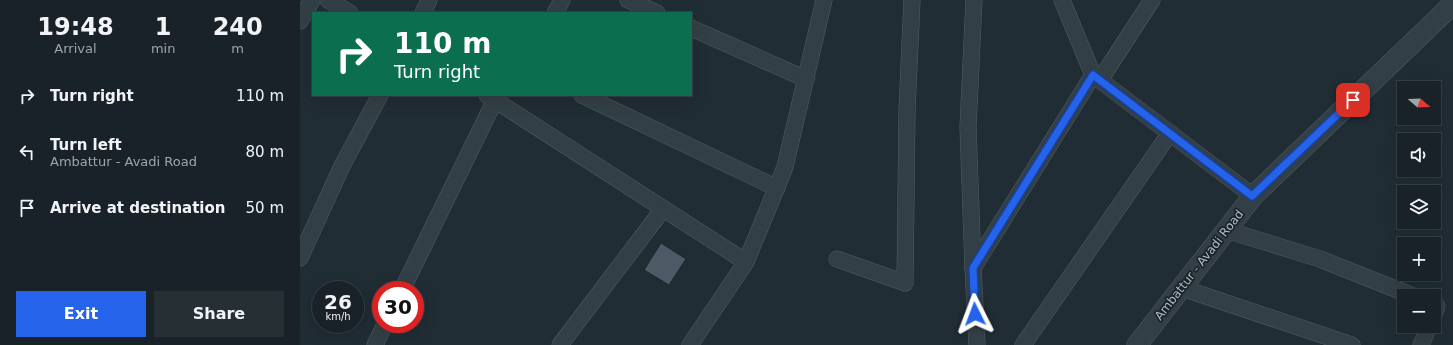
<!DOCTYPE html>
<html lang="en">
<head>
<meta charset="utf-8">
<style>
  :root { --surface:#182228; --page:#252f34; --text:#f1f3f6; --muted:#9fa4a8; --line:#363f45; --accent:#2563eb }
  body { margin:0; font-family:"DejaVu Sans",sans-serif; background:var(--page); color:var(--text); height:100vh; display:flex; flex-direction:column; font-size:15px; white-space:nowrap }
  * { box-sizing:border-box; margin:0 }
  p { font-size:13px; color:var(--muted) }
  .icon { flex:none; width:22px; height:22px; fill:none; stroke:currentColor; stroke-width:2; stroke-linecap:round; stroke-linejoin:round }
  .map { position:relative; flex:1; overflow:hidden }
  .side { display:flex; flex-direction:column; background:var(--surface); width:300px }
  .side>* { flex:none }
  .guide { position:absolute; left:12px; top:12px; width:380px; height:84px; border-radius:0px; box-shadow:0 4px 16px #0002,0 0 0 1px var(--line); background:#0b6e4f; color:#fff; overflow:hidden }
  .needle { width:26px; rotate:109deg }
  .controls { position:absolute; left:1097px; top:81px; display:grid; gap:8px }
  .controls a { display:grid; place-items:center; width:44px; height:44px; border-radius:0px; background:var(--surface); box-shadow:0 4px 16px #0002,0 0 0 1px var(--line); font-size:20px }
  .speed { position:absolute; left:12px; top:281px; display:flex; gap:8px; font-size:20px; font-weight:700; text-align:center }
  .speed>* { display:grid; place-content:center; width:52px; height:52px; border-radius:50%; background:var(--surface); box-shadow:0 4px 16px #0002,0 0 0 1px var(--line); line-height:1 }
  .speed small { font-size:10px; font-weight:400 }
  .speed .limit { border:6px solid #d22; background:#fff; color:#111 }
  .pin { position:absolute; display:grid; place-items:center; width:34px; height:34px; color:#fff; margin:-17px; border-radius:8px; box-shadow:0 2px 6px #0006 }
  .me { position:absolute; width:44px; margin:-22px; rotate:357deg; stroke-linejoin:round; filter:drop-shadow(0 0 3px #0008) }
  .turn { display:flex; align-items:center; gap:14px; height:84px; padding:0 16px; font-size:18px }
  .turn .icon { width:52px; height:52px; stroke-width:2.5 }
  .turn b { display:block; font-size:28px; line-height:34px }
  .eta { display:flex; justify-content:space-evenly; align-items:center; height:68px; text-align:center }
  .eta b { font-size:24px; font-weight:800; line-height:28px }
  .button { display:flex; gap:8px; margin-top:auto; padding:8px 16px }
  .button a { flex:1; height:46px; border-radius:0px; background:var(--accent); color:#fff; font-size:16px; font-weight:800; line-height:46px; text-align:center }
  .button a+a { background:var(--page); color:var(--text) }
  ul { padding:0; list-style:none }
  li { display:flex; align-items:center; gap:12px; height:56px; padding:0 16px }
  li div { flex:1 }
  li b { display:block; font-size:15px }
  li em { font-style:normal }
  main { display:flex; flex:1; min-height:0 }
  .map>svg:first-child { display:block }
</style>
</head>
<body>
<main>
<section class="side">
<div class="eta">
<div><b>19:48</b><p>Arrival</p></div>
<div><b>1</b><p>min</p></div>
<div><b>240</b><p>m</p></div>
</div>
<ul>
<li><svg class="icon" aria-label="right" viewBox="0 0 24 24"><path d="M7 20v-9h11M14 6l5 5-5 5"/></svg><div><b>Turn right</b></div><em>110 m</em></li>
<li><svg class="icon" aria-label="left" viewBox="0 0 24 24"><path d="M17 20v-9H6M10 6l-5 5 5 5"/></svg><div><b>Turn left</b><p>Ambattur - Avadi Road</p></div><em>80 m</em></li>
<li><svg class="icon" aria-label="arrive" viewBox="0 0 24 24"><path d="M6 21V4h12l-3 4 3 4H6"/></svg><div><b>Arrive at destination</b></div><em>50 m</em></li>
</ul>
<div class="button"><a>Exit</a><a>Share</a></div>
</section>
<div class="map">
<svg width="1153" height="345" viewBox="0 0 1153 345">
  <rect width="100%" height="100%" fill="#202d35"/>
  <polygon fill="#4b5a64" stroke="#1b262c" points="361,243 386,259 369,285 344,270"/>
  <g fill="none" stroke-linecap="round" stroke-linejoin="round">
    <defs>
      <g id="minor">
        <polyline points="28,0 50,13"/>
        <polyline points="328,0 357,13"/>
        <polyline points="674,0 668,127 673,268 677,345"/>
        <polyline points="762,0 793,75"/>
        <polyline points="123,13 129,0"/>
        <polyline points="255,13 262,0"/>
        <polyline points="0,21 12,0"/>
        <polyline points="391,28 506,79"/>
        <polyline points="800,80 852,0"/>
        <polyline points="187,95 446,262"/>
        <polyline points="282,95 477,188"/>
        <polyline points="926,230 1020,259 1113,296"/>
        <polyline points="0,258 42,166 80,95"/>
        <polyline points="537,259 605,283 607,110 612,0"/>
        <polyline points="673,268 793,75 953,196"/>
        <polyline points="882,288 1052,345"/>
        <polyline points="102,290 195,100"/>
        <polyline points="1134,304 1137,306 1134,314"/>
        <polyline points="75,345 85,324"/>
        <polyline points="260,345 363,209"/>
        <polyline points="390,345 446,262 485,167 524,0"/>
        <polyline points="723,345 870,133"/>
        <polyline points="1121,345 1129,326"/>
      </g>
      <polyline id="tertiary" points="837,345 953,196 1153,4"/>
    </defs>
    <use href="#minor" stroke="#515d64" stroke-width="17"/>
    <use href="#tertiary" stroke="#515d64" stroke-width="21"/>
    <use href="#minor" stroke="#333f46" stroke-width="16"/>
    <use href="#tertiary" stroke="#333f46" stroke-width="20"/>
  </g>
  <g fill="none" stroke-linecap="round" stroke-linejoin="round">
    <defs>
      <polyline id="route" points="675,314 673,268 793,75 952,196 1053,100"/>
    </defs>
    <use href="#route" stroke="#184099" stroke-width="10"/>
    <use href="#route" stroke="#2563eb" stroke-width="7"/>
  </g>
  <g text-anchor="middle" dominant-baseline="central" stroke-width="3.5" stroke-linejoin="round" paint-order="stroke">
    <g font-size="12" fill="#adbac3" stroke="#19242a">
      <text transform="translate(899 265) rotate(-52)">Ambattur - Avadi Road</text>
    </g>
  </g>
</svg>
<div class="controls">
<a><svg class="needle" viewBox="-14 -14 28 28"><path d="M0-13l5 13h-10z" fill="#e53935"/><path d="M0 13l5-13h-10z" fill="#9fa4a8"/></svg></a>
<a><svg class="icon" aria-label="sound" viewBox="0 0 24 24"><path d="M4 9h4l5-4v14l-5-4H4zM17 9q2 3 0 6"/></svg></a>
<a><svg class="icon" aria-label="layers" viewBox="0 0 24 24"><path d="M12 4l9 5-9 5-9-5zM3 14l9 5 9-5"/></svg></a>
<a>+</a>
<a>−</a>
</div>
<div class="speed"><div>26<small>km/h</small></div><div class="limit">30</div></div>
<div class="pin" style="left:1053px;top:100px;background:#d93025"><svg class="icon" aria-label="arrive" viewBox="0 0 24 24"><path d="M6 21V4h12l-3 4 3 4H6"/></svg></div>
<svg class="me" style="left:675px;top:314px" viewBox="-20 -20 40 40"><path d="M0-17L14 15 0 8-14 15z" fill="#2563eb" stroke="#fff" stroke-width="4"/></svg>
<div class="guide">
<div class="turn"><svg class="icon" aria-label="right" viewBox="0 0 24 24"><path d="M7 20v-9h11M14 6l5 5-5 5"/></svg><div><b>110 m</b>Turn right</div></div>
</div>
</div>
</main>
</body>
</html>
